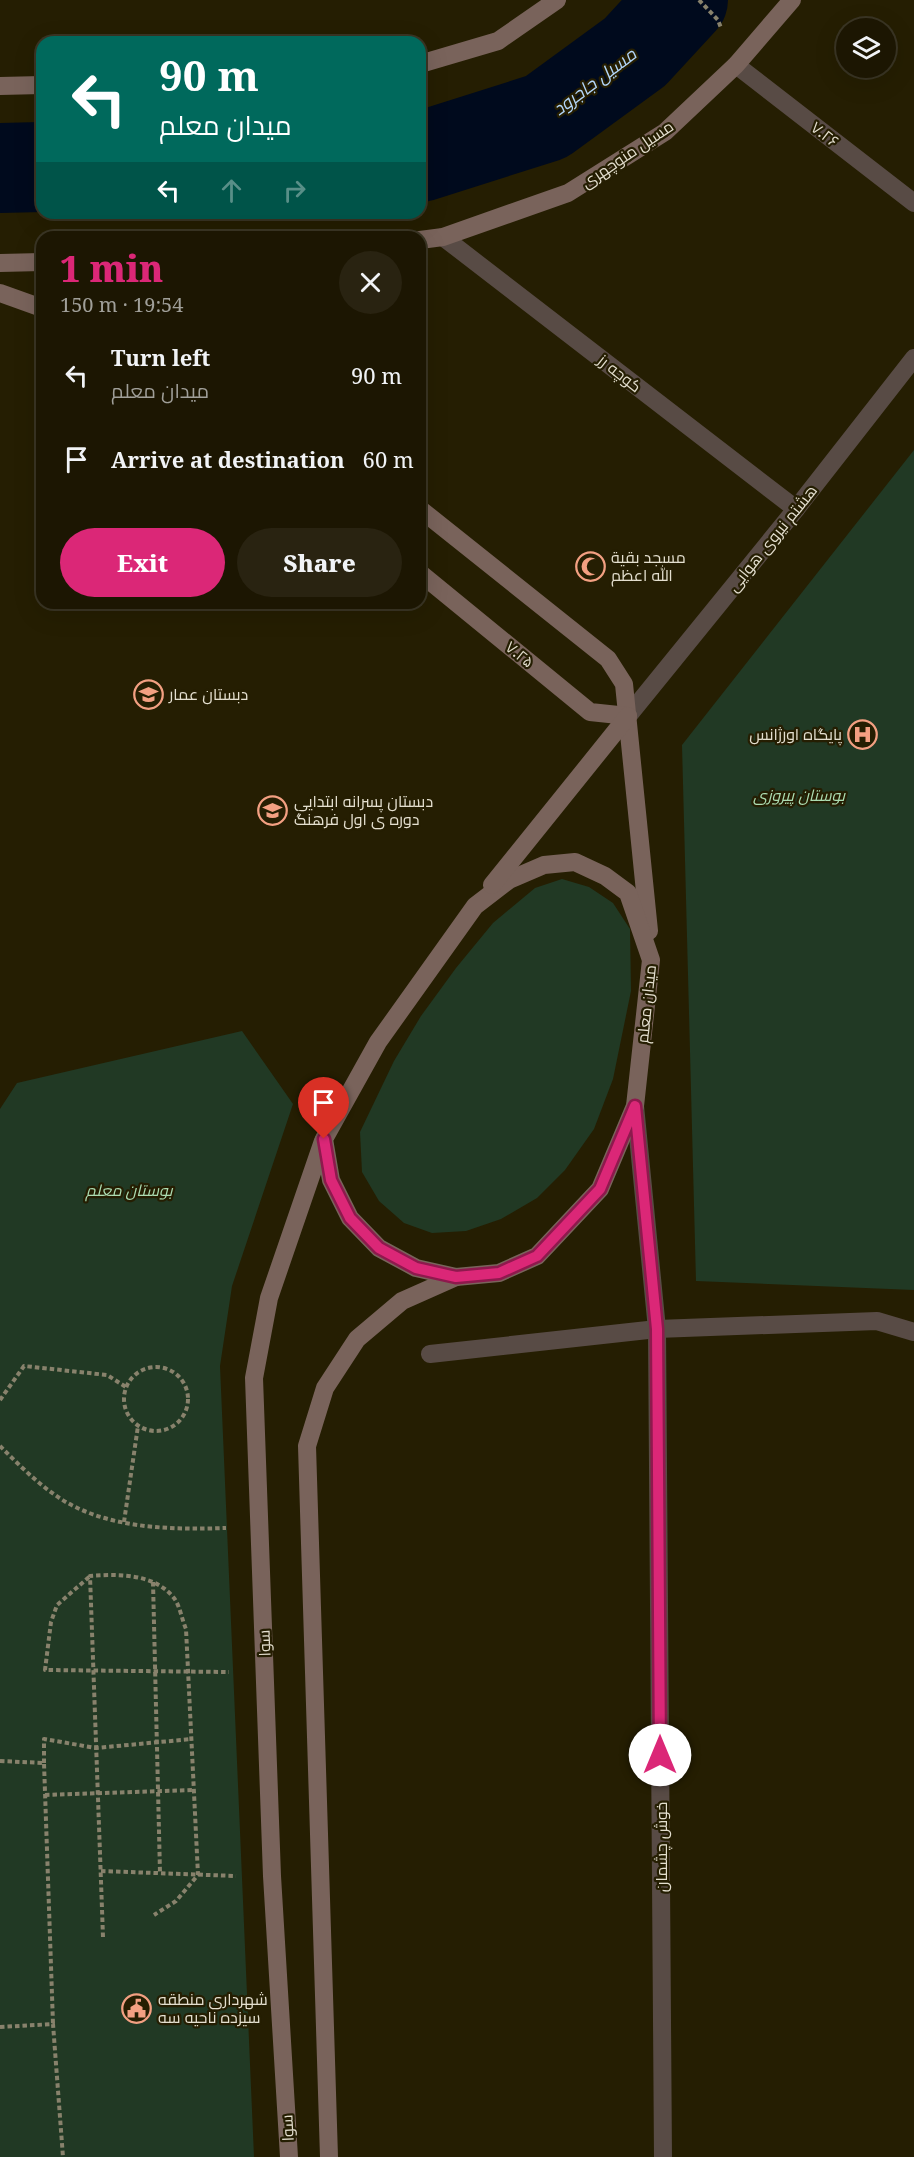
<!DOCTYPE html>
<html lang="en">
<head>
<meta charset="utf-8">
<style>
  :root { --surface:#1c1602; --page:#292311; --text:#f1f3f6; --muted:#a09f99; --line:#3a3524; --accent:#db2777 }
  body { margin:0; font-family:"Noto Serif",Cairo,serif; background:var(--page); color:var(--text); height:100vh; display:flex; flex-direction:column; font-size:22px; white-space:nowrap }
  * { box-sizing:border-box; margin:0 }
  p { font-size:20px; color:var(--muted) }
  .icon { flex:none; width:33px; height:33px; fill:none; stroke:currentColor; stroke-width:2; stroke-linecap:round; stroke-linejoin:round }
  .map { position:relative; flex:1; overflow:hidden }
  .drawer { position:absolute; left:36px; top:231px; width:390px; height:378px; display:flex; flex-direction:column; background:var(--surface); border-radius:18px; box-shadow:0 6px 24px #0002,0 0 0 2px var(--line) }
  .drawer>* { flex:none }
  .guide { position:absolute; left:36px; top:36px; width:390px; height:183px; border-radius:18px; box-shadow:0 6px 24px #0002,0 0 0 2px var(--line); background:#00695c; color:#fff; overflow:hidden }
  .fabs { position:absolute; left:836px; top:18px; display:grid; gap:12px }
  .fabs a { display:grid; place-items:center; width:60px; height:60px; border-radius:50%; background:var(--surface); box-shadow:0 6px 24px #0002,0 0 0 2px var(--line); font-size:30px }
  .pin { position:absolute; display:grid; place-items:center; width:51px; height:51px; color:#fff; margin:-62px -26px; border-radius:50% 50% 50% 0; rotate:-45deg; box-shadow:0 0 6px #0007 }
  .pin .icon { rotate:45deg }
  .me { position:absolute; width:66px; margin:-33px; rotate:0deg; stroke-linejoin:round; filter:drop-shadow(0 0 4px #0008) }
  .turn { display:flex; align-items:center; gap:21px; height:126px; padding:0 24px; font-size:27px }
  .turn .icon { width:78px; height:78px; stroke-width:2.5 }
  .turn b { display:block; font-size:42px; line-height:51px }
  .lanes { display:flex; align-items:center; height:57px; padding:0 24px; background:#0003; justify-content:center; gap:30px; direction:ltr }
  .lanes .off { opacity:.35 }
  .round { display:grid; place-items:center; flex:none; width:63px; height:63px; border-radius:32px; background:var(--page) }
  .overview { display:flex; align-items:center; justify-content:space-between; height:102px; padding:0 24px }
  h1 { font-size:36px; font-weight:800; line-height:45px; color:var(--accent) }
  .cta { display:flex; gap:12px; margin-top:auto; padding:12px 24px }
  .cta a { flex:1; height:69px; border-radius:36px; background:var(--accent); color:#fff; font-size:24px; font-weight:800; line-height:69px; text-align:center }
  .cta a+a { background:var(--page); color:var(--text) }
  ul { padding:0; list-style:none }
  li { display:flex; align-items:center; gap:18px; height:84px; padding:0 24px }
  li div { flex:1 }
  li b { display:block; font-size:22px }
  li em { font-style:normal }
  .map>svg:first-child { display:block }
</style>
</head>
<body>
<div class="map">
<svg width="914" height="2157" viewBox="0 0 914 2157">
  <rect width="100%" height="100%" fill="#251e02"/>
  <g fill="#213924">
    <polygon points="914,450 914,1290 696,1281 682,745"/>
    <polygon points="562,879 589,887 613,903 630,929 631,991 613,1079 594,1129 565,1170 537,1198 501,1219 466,1231 432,1233 404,1223 379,1201 362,1172 360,1132 394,1061 421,1016 456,968 493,923 535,888"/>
    <polygon points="242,1031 293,1104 232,1286 220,1366 254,2157 0,2157 0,1109 17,1083"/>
  </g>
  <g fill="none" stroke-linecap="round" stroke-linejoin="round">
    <g stroke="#000a1d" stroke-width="90">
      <polyline points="420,157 546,117 635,52 683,0"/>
      <polyline points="0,168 42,167"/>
    </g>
    <g stroke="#88826c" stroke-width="4" stroke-dasharray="4.5 3" stroke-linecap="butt">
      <polyline points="699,0 718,20 721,28"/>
      <circle cx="156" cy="1399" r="32"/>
      <polyline points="0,1400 24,1366 107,1375 126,1387"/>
      <path d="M0,1446C17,1463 35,1481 55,1495C103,1529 170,1530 226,1528"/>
      <polyline points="124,1522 138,1426"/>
      <polyline points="89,1577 57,1605 51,1622 45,1670 229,1672"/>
      <polyline points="153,1582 160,1873"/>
      <polyline points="0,1761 44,1763 53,2024"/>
      <polyline points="44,1763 44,1739 96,1748 192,1739"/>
      <polyline points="45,1795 193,1790"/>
      <polyline points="101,1871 236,1876"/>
      <path d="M103,1937L90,1576C118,1574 154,1573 174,1598C180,1606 182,1620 186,1629L198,1875L176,1901L154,1915"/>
      <polyline points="0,2027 53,2024 63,2157"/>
    </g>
    <g stroke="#584b45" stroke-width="18">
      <polyline points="736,65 914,203"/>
      <polyline points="443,237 796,509"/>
      <polyline points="628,716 796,509 914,358"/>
      <polyline points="635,1106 657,1329 663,2157"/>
      <polyline points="430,1354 657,1329 877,1321 914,1332"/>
    </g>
    <g stroke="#79635b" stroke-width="18">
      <polyline points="420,64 498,41 557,0"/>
      <polyline points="0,86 42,85"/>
      <polyline points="420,240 443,237 568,193 665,132 736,65 792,0"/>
      <polyline points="0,263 42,262"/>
      <polyline points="0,293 42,308"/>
      <polyline points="420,509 608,659 624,684 649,931"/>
      <polyline points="420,573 590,712 628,716"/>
      <polygon points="575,862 605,876 628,893 651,960 635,1106 600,1189 537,1256 499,1273 456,1277 416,1268 379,1248 350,1218 331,1180 324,1139 378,1042 475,906 509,880 544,865"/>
      <polyline points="492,885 628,716"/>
      <polyline points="289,2157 272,1876 254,1378 269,1298 323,1141"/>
      <polyline points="329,2157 307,1446 325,1388 357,1339 402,1301 456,1277"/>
    </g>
  </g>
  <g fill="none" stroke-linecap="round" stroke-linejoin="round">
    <defs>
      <polyline id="route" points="324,1139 331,1180 350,1218 379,1248 416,1268 456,1277 499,1273 537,1256 600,1189 635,1106 657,1329 660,1755"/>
    </defs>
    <use href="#route" stroke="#8e194d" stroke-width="15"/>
    <use href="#route" stroke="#db2777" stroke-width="10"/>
  </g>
  <defs>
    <symbol id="mosque-ring" viewBox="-11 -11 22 22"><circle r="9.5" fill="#251e02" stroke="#f3a082" stroke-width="1.5"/><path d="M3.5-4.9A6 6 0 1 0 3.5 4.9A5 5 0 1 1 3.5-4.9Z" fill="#f3a082"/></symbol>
    <symbol id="school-ring" viewBox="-11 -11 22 22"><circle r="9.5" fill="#251e02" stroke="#f3a082" stroke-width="1.5"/><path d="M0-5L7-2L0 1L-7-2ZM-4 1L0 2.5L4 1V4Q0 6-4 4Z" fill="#f3a082"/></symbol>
    <symbol id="hospital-ring" viewBox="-11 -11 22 22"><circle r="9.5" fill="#251e02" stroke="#f3a082" stroke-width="1.5"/><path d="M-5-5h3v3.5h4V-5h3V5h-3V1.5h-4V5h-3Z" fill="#f3a082"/></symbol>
    <symbol id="civic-ring" viewBox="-11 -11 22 22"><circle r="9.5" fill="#251e02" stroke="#f3a082" stroke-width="1.5"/><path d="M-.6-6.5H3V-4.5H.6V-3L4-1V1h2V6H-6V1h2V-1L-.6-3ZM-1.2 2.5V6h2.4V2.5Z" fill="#f3a082"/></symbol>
  </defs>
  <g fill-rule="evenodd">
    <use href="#mosque-ring" x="574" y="550" width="33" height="33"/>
    <use href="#school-ring" x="132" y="678" width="33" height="33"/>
    <use href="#hospital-ring" x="846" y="718" width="33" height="33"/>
    <use href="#school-ring" x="256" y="794" width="33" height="33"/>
    <use href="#civic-ring" x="120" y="1992" width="33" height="33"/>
  </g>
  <g text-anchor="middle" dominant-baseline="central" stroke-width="4.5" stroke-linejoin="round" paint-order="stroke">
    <g font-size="16" fill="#e4dfcf" stroke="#251e02">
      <text transform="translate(825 134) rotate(38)">۷.۲۶</text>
      <text transform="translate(627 154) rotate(-34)">مسیل منوچهری</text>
      <text transform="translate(620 373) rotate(38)">کوچه رز</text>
      <text transform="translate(772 538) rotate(-51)">هشتم نیروی هوایی</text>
      <text transform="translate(520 654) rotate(39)">۷.۲۵</text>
      <text transform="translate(646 1004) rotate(-84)">میدان معلم</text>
      <text transform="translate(264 1643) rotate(-92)">سوا</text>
      <text transform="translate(661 1847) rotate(-90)">خوش چشمان</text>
      <text transform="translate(287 2128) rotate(-93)">سوا</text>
    </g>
    <g font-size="16" fill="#e4dfcf" stroke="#251e02" text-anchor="start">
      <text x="611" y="557">مسجد بقیة<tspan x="611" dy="18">الله اعظم</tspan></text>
      <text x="169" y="694">دبستان عمار</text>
      <text x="842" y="734" text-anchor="end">پایگاه اورژانس</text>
      <text x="294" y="801">دبستان پسرانه ابتدایی<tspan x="294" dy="18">دوره ی اول فرهنگ</tspan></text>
      <text x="158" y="1999">شهرداری منطقه<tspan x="158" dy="18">سیزده ناحیه سه</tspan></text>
    </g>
    <g font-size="16" font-style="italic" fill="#acddb2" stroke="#251e02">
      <text x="799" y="795">بوستان پیروزی</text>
      <text x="129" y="1190">بوستان معلم</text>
    </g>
    <g font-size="18" font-style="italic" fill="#b3d6fa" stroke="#251e02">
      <text transform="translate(594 81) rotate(-37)">مسیل جاجرود</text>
    </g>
  </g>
</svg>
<div class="fabs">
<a><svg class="icon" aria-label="layers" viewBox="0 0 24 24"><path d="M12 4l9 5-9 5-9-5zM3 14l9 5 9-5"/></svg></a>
</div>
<div class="pin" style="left:324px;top:1139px;background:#d93025"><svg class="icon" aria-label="arrive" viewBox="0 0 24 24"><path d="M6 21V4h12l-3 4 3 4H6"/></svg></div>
<svg class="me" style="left:660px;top:1755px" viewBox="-20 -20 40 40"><circle r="19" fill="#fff"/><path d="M0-13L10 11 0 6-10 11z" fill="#db2777"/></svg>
<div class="guide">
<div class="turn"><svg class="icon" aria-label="left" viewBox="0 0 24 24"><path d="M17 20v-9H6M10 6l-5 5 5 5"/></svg><div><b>90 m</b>میدان معلم</div></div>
<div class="lanes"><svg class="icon" aria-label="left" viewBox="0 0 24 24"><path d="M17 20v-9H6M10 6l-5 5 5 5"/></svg><svg class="icon off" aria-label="ahead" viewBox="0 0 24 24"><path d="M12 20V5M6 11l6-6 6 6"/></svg><svg class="icon off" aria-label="right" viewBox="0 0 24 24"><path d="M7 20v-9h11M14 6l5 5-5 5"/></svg></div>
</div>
<section class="drawer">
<div class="overview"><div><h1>1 min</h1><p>150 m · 19:54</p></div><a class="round"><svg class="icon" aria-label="close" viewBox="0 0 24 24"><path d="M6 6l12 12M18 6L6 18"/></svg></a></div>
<ul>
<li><svg class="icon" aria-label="left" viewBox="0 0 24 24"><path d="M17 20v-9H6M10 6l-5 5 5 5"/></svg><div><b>Turn left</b><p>میدان معلم</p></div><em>90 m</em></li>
<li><svg class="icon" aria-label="arrive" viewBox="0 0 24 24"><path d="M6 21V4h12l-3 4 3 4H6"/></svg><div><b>Arrive at destination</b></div><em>60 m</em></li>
</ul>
<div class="cta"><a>Exit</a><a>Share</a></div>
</section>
</div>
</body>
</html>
